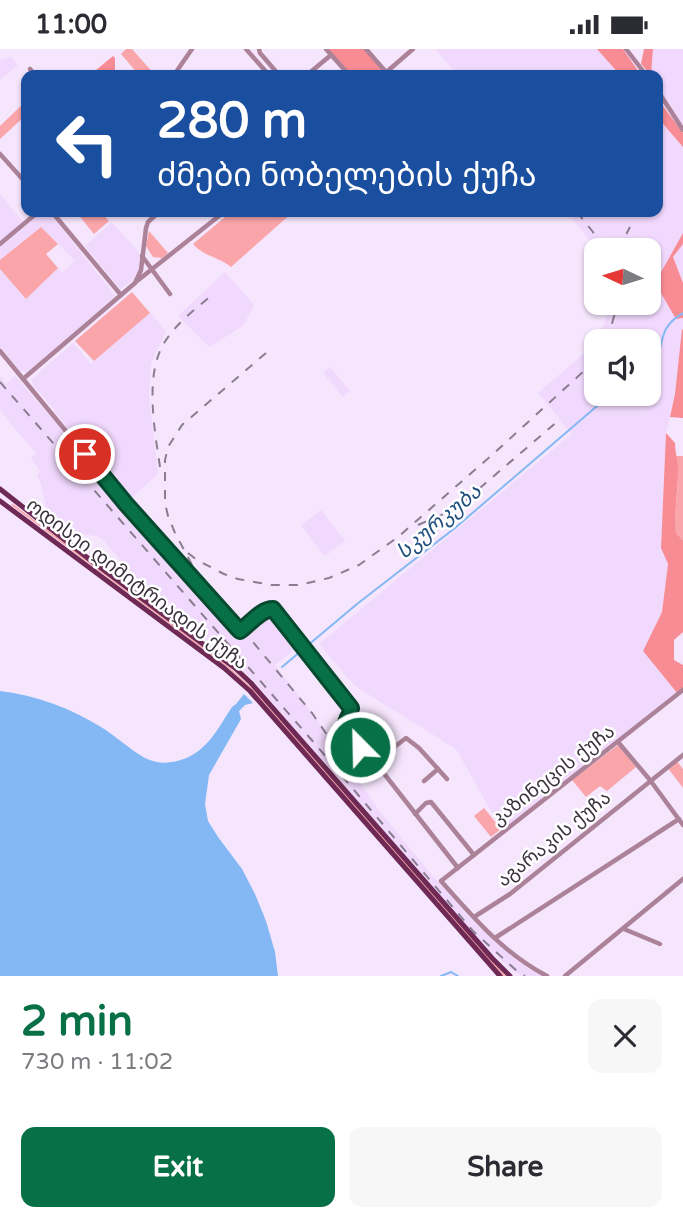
<!DOCTYPE html>
<html lang="en">
<head>
<meta charset="utf-8">
<style>
  :root { --surface:#fff; --page:#f7f7f7; --text:#2b2b33; --muted:#7c7c81; --accent:#087047 }
  body { margin:0; font-family:"Varela Round","Noto Sans Georgian",sans-serif; background:var(--page); color:var(--text); height:100vh; display:flex; flex-direction:column; font-size:26px; white-space:nowrap }
  * { box-sizing:border-box; margin:0 }
  p { font-size:23px; color:var(--muted) }
  .icon { flex:none; width:38px; height:38px; fill:none; stroke:currentColor; stroke-width:2; stroke-linecap:round; stroke-linejoin:round }
  .map { position:relative; height:927px; overflow:hidden }
  .drawer { display:flex; flex-direction:column; background:var(--surface); flex:1 }
  .drawer>* { flex:none }
  .banner { position:absolute; left:21px; top:21px; width:642px; height:147px; border-radius:14px; box-shadow:0 2px 5px #0004; background:#1a4fa0; color:#fff; overflow:hidden }
  .needle { width:46px; rotate:274deg }
  .buttons { position:absolute; left:584px; top:189px; display:grid; gap:14px }
  .buttons a { display:grid; place-items:center; width:77px; height:77px; border-radius:14px; background:var(--surface); box-shadow:0 2px 5px #0004; font-size:35px }
  .pin { position:absolute; display:grid; place-items:center; width:60px; height:60px; color:#fff; margin:-30px; border:4px solid #fff; border-radius:50%; box-shadow:0 2px 7px #0007 }
  .me { position:absolute; width:77px; margin:-38px; rotate:337deg; stroke-linejoin:round; filter:drop-shadow(0 0 5px #0008) }
  .turn { display:flex; align-items:center; gap:24px; height:147px; padding:0 21px; font-size:32px }
  .turn .icon { width:91px; height:91px; stroke-width:2.5 }
  .turn b { display:block; font-size:49px; line-height:60px }
  .round { display:grid; place-items:center; flex:none; width:74px; height:74px; border-radius:14px; background:var(--page) }
  .overview { display:flex; align-items:center; justify-content:space-between; height:119px; padding:0 21px }
  h1 { font-size:42px; font-weight:700; line-height:52px; color:var(--accent) }
  .action { display:flex; gap:14px; margin-top:auto; padding:14px 21px }
  .action a { flex:1; height:80px; border-radius:14px; background:var(--accent); color:#fff; font-size:28px; font-weight:700; line-height:80px; text-align:center }
  .action a+a { background:var(--page); color:var(--text) }
  .status { display:flex; justify-content:space-between; align-items:center; height:49px; padding:0 35px; background:var(--surface); direction:ltr }
  .status svg { height:19px; fill:currentColor }
  .map>svg:first-child { display:block }
</style>
</head>
<body>
<div class="status"><b>11:00</b><svg viewBox="0 0 49 12"><path d="M0 12V9h3v3zM5 12V6h3v6zM10 12V3h3v9zM15 12V0h3v12zM26 1h20v11H26zM47 4h2v5h-2z"/></svg></div>
<div class="map">
<svg width="683" height="927" viewBox="0 0 683 927">
  <rect width="100%" height="100%" fill="#f5e5fd"/>
  <g fill="#f1d8fd">
    <polygon points="436,0 597,0 620,26 457,26"/>
    <polygon points="653,0 683,0 683,77 658,37 658,26 651,26"/>
    <polygon points="11,8 18,16 0,31 0,11"/>
    <polygon points="658,69 683,98 683,184 655,234 676,270 683,269 683,281 675,345 666,384 661,499 668,515 662,563 643,602 678,645 503,783 456,700 355,637 319,595 572,385 538,344 597,293 597,345 649,345 649,292 597,292 608,264 607,254 649,254 649,201 597,201 597,207 592,194 567,163 658,163"/>
    <polygon points="0,145 24,174 0,194"/>
    <polygon points="42,163 49,163 115,247 28,323 20,322 0,298 0,220 26,250 58,219 62,224 75,212 41,178 0,211 0,199"/>
    <polygon points="112,173 141,206 140,217 136,226 131,233 120,240 85,197"/>
    <polygon points="683,195 683,234 673,208"/>
    <polygon points="225,223 254,256 243,277 209,298 178,267"/>
    <polygon points="150,264 166,282 151,314 149,347 158,425 126,454 238,580 244,579 265,559 273,560 301,595 275,616 328,685 377,759 431,825 475,874 499,897 528,919 543,927 522,927 512,921 492,903 469,880 251,629 185,573 182,577 118,528 123,514 105,493 99,488 85,485 74,485 66,476 56,471 46,457 40,432 37,426 40,422 31,409 36,404 0,362 0,327 6,335 15,327 115,442 47,352 33,336 32,330 73,294 91,315"/>
    <polygon points="330,318 350,342 343,348 323,324"/>
    <polygon points="321,461 345,492 325,507 301,476"/>
  </g>
  <g fill="#faa5a9">
    <polygon points="126,0 132,0 155,26 139,26 121,5"/>
    <polygon points="26,52 26,66 0,90 0,77"/>
    <polygon points="79,163 101,163 109,172 94,185 77,164"/>
    <path d="M231,163H293L231,218C219,208 203,207 193,195Z"/>
    <polygon points="41,178 58,195 46,205 58,219 26,250 0,220 0,211"/>
    <polygon points="149,182 168,204 162,209 153,208 146,197"/>
    <polygon points="132,243 150,264 94,312 75,292"/>
    <path d="M675,407H683V491L676,484C673,458 682,432 675,407Z"/>
    <polygon points="13,455 228,617 252,639 506,927 503,927 251,640 227,618 11,456"/>
    <path d="M352,688L361,698C355,707 354,710 360,719L354,725L338,700Z"/>
    <polygon points="618,696 636,718 607,742 600,737 586,748 572,731"/>
    <polygon points="676,711 683,720 683,739 667,718"/>
    <polygon points="484,759 501,780 491,788 474,767"/>
  </g>
  <g fill="#f78c94">
    <polygon points="328,0 364,0 383,22 379,26 350,26"/>
    <polygon points="597,0 623,0 641,26 620,26"/>
    <polygon points="644,0 653,0 651,26 641,15"/>
    <polygon points="113,7 115,9 115,26 90,26"/>
    <polygon points="658,50 683,84 683,98 658,69"/>
    <polygon points="683,184 683,195 673,208 683,234 683,269 676,270 655,234"/>
    <polygon points="682,280 683,281 683,369 670,368 675,345"/>
    <path d="M666,384L675,394C675,403 678,412 678,422C678,442 674,463 676,484L683,491V583L674,591V611L683,616V641L678,645L643,602L662,563L668,515L661,499Z"/>
  </g>
  <path fill="#83b8f5" d="M0,642C36,646 70,659 101,678C116,687 129,700 145,709C164,719 189,712 204,697C216,686 223,671 232,658L236,655L244,645L253,654L245,656L239,662L241,670L209,726L205,755L208,772L218,788L242,820L255,845L266,872L275,903L278,927H0Z"/>
  <g fill="none" stroke-linecap="round" stroke-linejoin="round">
    <g stroke="#83b8f5" stroke-width="2">
      <path d="M649,315L658,309C663,288 662,276 683,264"/>
      <polyline points="282,618 357,555 455,479 611,345"/>
      <polyline points="441,927 451,923 458,927"/>
    </g>
    <g stroke="#ab8298" stroke-width="4.5">
      <polyline points="246,0 269,26"/>
      <polyline points="259,0 260,4 279,26"/>
      <polyline points="326,0 349,26"/>
      <polyline points="366,0 386,23"/>
      <polyline points="626,0 646,26"/>
      <polyline points="30,20 35,26"/>
      <polyline points="174,26 192,0"/>
      <polyline points="307,26 331,6"/>
      <polyline points="383,26 413,0"/>
      <polyline points="658,42 683,81"/>
      <polyline points="0,105 26,134"/>
      <polyline points="52,163 121,246"/>
      <polyline points="0,195 38,163"/>
      <polyline points="142,207 170,245"/>
      <polyline points="137,232 224,163"/>
      <path d="M0,302L126,455L238,580L240,582C250,575 261,560 273,560"/>
      <polyline points="23,330 135,234 141,221 146,179 148,173 159,163"/>
      <polyline points="273,560 350,658 351,663 345,676 347,682 375,713 458,819"/>
      <polyline points="618,693 650,731 683,776"/>
      <polyline points="375,713 406,689 419,699 447,730"/>
      <polyline points="424,732 438,720"/>
      <polyline points="415,765 426,754 431,753 474,806"/>
      <polyline points="474,868 510,845 683,706"/>
      <polyline points="624,880 660,895"/>
      <polyline points="495,889 679,770"/>
      <path d="M547,927C504,905 473,868 441,832L683,641"/>
      <polyline points="565,927 683,830"/>
    </g>
    <g stroke="#6e2a54" stroke-width="5">
      <polyline points="0,440 89,510 235,619 251,634 492,909 510,927"/>
      <polyline points="0,452 224,619 250,642 500,927"/>
    </g>
    <g stroke="#897d8f" stroke-width="2" stroke-dasharray="9 9" stroke-linecap="butt">
      <polyline points="577,163 593,183 602,201"/>
      <polyline points="618,201 630,178"/>
      <polyline points="643,201 648,189"/>
      <polyline points="607,292 615,264 615,254"/>
      <polyline points="266,304 182,376 168,398 165,411 165,454 168,467 175,484 198,527 312,664 334,696 352,728"/>
      <polyline points="0,333 316,696 473,882 517,922 525,927"/>
      <path d="M160,418C155,384 146,334 160,302C170,279 193,262 212,246"/>
      <polyline points="418,476 446,464 466,451 559,371"/>
      <polyline points="188,504 197,511 224,525 238,530 271,536 299,536 329,529 359,516 398,488 492,406 597,310"/>
    </g>
  </g>
  <g fill="none" stroke-linecap="round" stroke-linejoin="round">
    <defs>
      <path id="route" d="M85,405L126,455L238,580L240,582C250,575 261,560 273,560L351,659C349,672 352,659 347,671C342,682 354,690 360,698"/>
    </defs>
    <use href="#route" stroke="#05492e" stroke-width="18"/>
    <use href="#route" stroke="#087047" stroke-width="12"/>
  </g>
  <g text-anchor="middle" dominant-baseline="central" stroke-width="5" stroke-linejoin="round" paint-order="stroke">
    <g font-size="19" fill="#3a323e" stroke="#fff">
      <text transform="translate(137 535) rotate(37)">ოდისეი დიმიტრიადის ქუჩა</text>
      <text transform="translate(553 726) rotate(-38)">კაზინეცის ქუჩა</text>
      <text transform="translate(554 790) rotate(-39)">აგარაკის ქუჩა</text>
    </g>
    <g font-size="21" font-style="italic" fill="#204e7e" stroke="#fff">
      <text transform="translate(439 473) rotate(-40)">სკურკუბა</text>
    </g>
  </g>
</svg>
<div class="buttons">
<a><svg class="needle" viewBox="-14 -14 28 28"><path d="M0-13l5 13h-10z" fill="#e53935"/><path d="M0 13l5-13h-10z" fill="#7c7c81"/></svg></a>
<a><svg class="icon" aria-label="sound" viewBox="0 0 24 24"><path d="M4 9h4l5-4v14l-5-4H4zM17 9q2 3 0 6"/></svg></a>
</div>
<div class="pin" style="left:85px;top:405px;background:#d93025"><svg class="icon" aria-label="arrive" viewBox="0 0 24 24"><path d="M6 21V4h12l-3 4 3 4H6"/></svg></div>
<svg class="me" style="left:360px;top:698px" viewBox="-20 -20 40 40"><circle r="17" fill="#087047" stroke="#fff" stroke-width="3"/><path d="M0-11L8 9 0 5-8 9z" fill="#fff"/></svg>
<div class="banner">
<div class="turn"><svg class="icon" aria-label="left" viewBox="0 0 24 24"><path d="M17 20v-9H6M10 6l-5 5 5 5"/></svg><div><b>280 m</b>ძმები ნობელების ქუჩა</div></div>
</div>
</div>
<section class="drawer">
<div class="overview"><div><h1>2 min</h1><p>730 m · 11:02</p></div><a class="round"><svg class="icon" aria-label="close" viewBox="0 0 24 24"><path d="M6 6l12 12M18 6L6 18"/></svg></a></div>
<div class="action"><a>Exit</a><a>Share</a></div>
</section>
</body>
</html>
